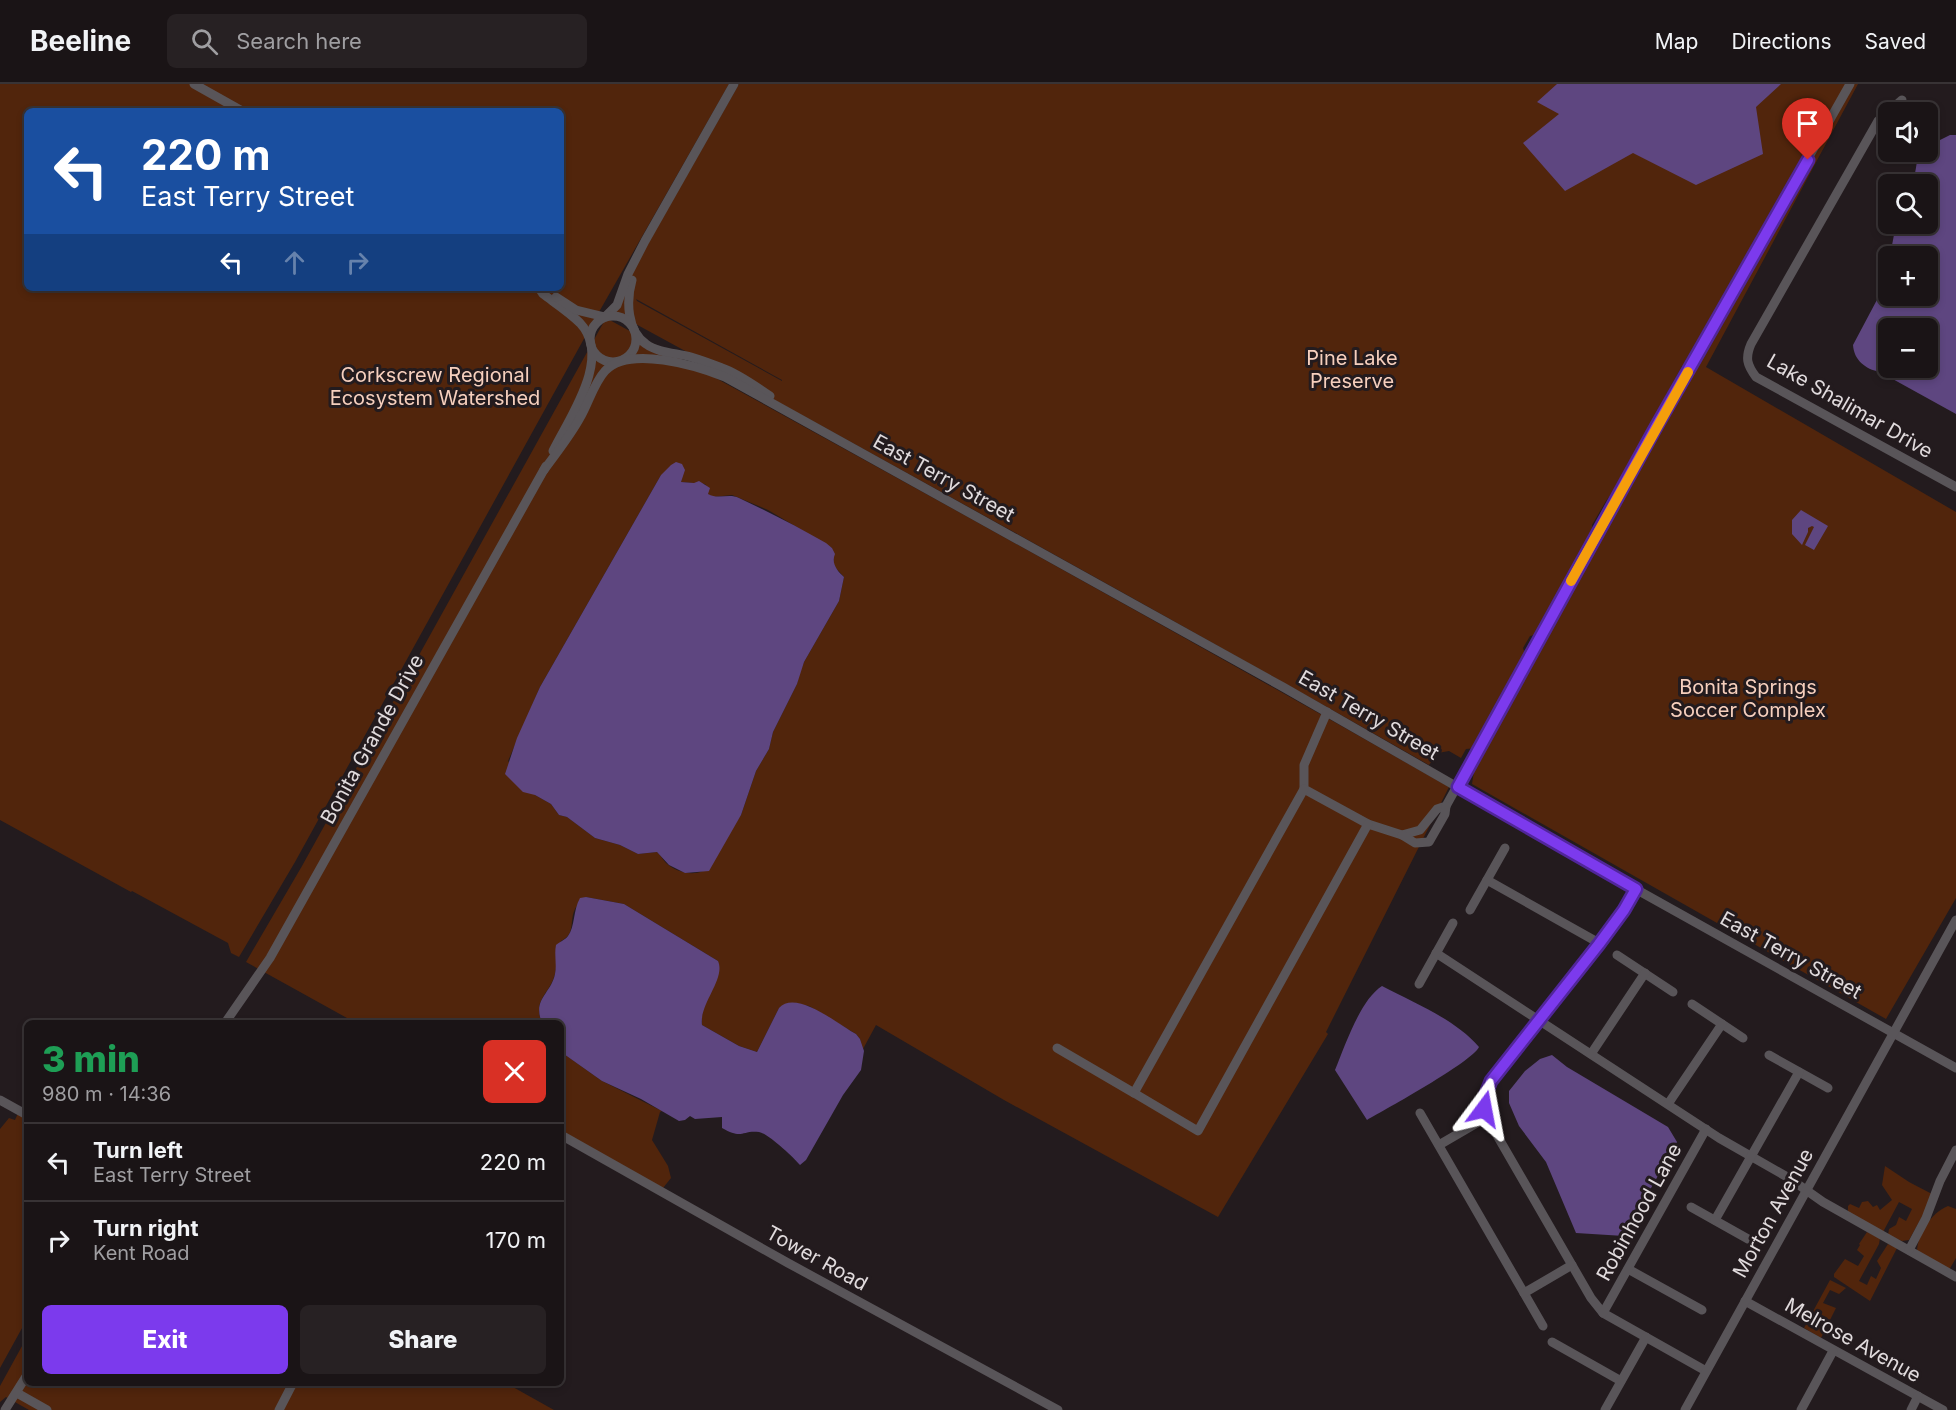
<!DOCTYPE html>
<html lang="en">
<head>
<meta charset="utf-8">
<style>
  :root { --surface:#1a1416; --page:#272123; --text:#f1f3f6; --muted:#9f9ea1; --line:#383335; --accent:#7c3aed }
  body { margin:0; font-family:Inter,sans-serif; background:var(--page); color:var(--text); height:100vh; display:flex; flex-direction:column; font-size:22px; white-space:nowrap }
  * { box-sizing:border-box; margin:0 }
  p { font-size:20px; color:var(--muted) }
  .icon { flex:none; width:33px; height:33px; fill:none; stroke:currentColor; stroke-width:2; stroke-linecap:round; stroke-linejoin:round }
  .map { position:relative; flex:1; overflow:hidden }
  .side { position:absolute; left:24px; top:936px; width:540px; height:366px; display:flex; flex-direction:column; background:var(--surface); border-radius:9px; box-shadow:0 3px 9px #0003,0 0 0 2px var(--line) }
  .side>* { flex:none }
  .guide { position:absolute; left:24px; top:24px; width:540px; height:183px; border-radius:9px; box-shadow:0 3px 9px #0003,0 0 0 2px var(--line); background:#1a4fa0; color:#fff; overflow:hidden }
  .fabs { position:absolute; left:1878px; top:18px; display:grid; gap:12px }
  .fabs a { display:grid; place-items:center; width:60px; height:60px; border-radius:9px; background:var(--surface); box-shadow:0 3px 9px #0003,0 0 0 2px var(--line); font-size:30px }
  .pin { position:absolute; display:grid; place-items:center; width:51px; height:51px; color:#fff; margin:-62px -26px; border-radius:50% 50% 50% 0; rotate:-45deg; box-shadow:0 0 6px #0007 }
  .pin .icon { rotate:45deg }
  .me { position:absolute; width:66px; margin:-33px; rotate:13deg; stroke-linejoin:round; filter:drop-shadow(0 0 4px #0008) }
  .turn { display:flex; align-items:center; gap:21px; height:126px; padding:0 18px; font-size:27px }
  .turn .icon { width:78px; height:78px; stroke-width:2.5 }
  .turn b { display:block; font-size:42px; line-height:51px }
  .lanes { display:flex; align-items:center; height:57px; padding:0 18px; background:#0003; justify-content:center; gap:30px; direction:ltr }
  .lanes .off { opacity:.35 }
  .round { display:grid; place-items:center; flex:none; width:63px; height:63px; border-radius:9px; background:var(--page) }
  .summary { display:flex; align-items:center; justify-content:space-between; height:102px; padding:0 18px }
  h1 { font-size:36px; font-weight:800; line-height:45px; color:#1e9e55 }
  .cta { display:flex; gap:12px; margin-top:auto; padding:12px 18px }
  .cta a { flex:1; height:69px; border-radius:9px; background:var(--accent); color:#fff; font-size:24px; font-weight:800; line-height:69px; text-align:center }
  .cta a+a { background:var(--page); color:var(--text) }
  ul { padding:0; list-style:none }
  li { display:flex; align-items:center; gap:18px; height:78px; padding:0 18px; border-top:2px solid var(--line) }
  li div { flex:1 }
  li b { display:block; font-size:22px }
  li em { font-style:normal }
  header { display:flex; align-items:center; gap:36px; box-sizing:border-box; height:84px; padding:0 30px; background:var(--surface); border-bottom:2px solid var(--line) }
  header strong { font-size:28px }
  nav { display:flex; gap:33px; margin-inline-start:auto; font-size:21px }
  .search { width:420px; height:54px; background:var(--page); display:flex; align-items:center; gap:15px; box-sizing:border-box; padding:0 21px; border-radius:9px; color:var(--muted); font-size:22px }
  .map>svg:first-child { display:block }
</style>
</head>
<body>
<header>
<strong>Beeline</strong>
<div class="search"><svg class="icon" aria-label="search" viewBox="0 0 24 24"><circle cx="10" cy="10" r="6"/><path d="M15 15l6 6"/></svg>Search here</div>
<nav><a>Map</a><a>Directions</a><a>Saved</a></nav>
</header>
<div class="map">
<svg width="1956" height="1326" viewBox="0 0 1956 1326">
  <rect width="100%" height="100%" fill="#231b1e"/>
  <g fill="#51250c" fill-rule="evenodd">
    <path d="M0,0H729L591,242L295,778L239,873L231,869L228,859L132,807L131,808L0,736ZM27,27H561V204H27Z"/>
    <path d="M739,0H1858L1706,283L1956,428V814L1886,935L1472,700L1474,687L1541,560L1697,278L1689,286L1682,282L1666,311L1667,325L1627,398L1614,406L1606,417L1592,441L1594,452L1543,549L1530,552L1523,564L1526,573L1476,664L1466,665L1461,674L1449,667L1438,669L1429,681C1158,527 885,376 610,226ZM636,215L782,296V297L637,217Z"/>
    <path d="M606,234C888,388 1169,544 1449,703L1326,948L1328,950L1218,1133L1004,1016L876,941L863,965L860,955L856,950L809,922L796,920L779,924L757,968L739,962L702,941C699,918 721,901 718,877L624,820L586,813C583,817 577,821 575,825C569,837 576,850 561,857C559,868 557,879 555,890C550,910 532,916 542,939H356L246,878L302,782ZM661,391H682L681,398L705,400L707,403V410L713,413L732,411L768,426L832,464L834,482L844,493L839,517L804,578L799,590L797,600L773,648L769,665L756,687L741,731L703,787C691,792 676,788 666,779C662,775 661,771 657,768L638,770L620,761L595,754L567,733L559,731L551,720L535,711L508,677L540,603Z"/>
    <polygon points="561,968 602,997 662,1027 660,1028 652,1056 668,1082 671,1094 663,1104 561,1049"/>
    <polygon points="19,1027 27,1032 27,1235 0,1284 0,1045 9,1034 15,1036"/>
    <polygon points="1885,1082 1909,1098 1932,1110 1924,1129 1909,1156 1902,1157 1888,1151 1889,1145 1896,1141 1899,1133 1906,1137 1912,1125 1899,1118 1883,1148 1848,1129 1848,1122 1850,1120 1859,1124 1862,1118 1868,1117 1873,1123 1877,1121 1880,1126 1892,1116 1882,1101"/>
    <path d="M1948,1122L1956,1125V1174L1949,1186L1917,1168C1917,1150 1931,1129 1948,1122Z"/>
    <polygon points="1867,1148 1880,1154 1879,1160 1859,1197 1867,1201 1871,1192 1876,1195 1881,1184 1877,1177 1888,1160 1897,1164 1870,1217 1834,1193 1834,1190 1845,1175 1858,1182 1864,1172 1857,1166 1860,1161 1859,1160"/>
    <polygon points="1830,1196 1846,1204 1839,1210 1830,1206 1823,1219 1836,1224 1821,1254 1804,1244"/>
    <polygon points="27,1253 27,1299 506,1299 554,1326 29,1326 6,1313 0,1318 0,1302"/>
  </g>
  <g fill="#5e4680" fill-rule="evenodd">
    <polygon points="1557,0 1781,0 1756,23 1763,70 1696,101 1633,69 1565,107 1523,59 1559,30 1537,18"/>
    <path d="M1950,51H1956V330L1880,288C1865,285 1854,276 1853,261L1879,212L1888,204V212H1928V172H1890L1896,140H1928V100H1911C1917,90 1915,79 1920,68H1928L1930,61ZM1928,244V284H1888V244Z"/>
    <path d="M676,378L682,380L685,386L681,398L694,399L699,397L710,404L708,410C718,416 729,409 739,414C769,428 798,443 826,459L832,464L835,470C831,479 837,487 844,493L839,517L804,578L797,600L773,648L769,665L756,687L741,731L709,787L685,789L669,781L657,768L638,770L620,761L595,754L567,733L559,731L551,720L535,711L523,708L505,690L517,654L540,603L661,391L671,381Z"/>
    <polygon points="1801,426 1828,442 1814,466 1805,461 1814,443 1812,442 1808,444 1808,448 1802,461 1792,450 1792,436"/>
    <path d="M586,813L624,820L718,877C726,895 699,920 702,941L739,962L757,968L779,924C796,905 839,941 856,950L860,955L864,967L861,986L843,1011L806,1076L800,1081C793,1073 769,1050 759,1048C741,1046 743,1056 722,1044V1033L695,1035L690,1032L685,1036L679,1037L641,1015L602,997L561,968V939H542C532,915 551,910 555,890C557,880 554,871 556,861C559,858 565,856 568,852C575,843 573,826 580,814Z"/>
    <path d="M1382,902C1414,919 1455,935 1479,963C1472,978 1386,1025 1367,1036L1335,986C1345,962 1360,916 1382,902Z"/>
    <polygon points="1552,971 1567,983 1668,1043 1677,1058 1624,1152 1576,1149 1546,1078 1519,1042 1509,1019 1509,1007 1525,987 1540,975"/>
  </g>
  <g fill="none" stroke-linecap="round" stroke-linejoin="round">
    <g stroke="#595559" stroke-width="9">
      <polyline points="194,0 242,27"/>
      <path d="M1902,16L1878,37L1751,260C1745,274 1747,281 1756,293L1956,403"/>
      <path d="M632,196C626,217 627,247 646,260C658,269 677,269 691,273C701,276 712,280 722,284C739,290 755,302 770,312"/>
      <path d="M539,204L543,210C555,219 569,228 580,239C613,274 569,334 553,367"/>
      <polyline points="556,213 576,226 605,233 617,221 628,190 645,157 734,0"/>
      <circle cx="613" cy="255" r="23"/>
      <path d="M544,386C557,368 571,351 581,332C589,318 594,299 605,287C629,261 697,282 725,293L1283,603L1623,798L1956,984"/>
      <polyline points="1327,628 1304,681 1304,705 1368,740 1402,751 1420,746 1437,725 1446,722 1656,343 1850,0"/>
      <polyline points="1304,705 1134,1009 1198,1047 1368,740"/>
      <polyline points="1402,751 1415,759 1429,758 1445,730 1446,722"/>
      <polyline points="1487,796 1599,859"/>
      <path d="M1636,805L1624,826L1491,997C1484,1010 1483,1020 1487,1034L1591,1214L1603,1229L1706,1287"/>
      <polyline points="1470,826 1505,764"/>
      <polyline points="1436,869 1719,1054 1789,1094 1823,1118 1956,1193"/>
      <polyline points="1617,871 1673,908"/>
      <polyline points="1419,900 1453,839"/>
      <polyline points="1692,920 1743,954"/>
      <polyline points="225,939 270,874 546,382"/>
      <polyline points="1057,964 1134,1009"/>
      <polyline points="1591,970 1645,889"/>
      <polyline points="1769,971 1828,1004"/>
      <polyline points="0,1016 27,1031"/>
      <polyline points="1668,1020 1722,940"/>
      <polyline points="1420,1029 1543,1242"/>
      <polyline points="561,1051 788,1179 1058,1326"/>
      <polyline points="1439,1061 1487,1033"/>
      <polyline points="1691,1123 1748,1155"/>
      <polyline points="1715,1136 1799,988"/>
      <polyline points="1909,1166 1926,1134 1940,1097 1956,1066"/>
      <polyline points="1628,1185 1702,1226"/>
      <polyline points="1524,1209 1572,1181"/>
      <polyline points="1745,1217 1943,1326"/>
      <polyline points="1603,1229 1706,1045"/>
      <polyline points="1552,1258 1621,1297"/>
      <polyline points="17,1309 47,1326"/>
      <polyline points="5,1326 27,1291"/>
      <polyline points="279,1326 293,1299"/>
      <polyline points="1605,1326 1646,1253"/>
      <polyline points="1685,1326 1956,836"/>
      <polyline points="1801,1326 1833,1267"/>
      <polyline points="1911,1326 1918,1312"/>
    </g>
  </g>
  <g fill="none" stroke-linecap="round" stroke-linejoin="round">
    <defs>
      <polyline id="route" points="1484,1025 1484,1015 1491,997 1599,860 1624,826 1636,805 1458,703 1656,343 1808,76"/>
    </defs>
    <use href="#route" stroke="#51269a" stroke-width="15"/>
    <use href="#route" stroke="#7c3aed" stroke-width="10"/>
    <polyline stroke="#f59e0b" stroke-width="10" points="1571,497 1688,288"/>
  </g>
  <g text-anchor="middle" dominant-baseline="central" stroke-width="6" stroke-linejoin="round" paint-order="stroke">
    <g font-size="20" fill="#f6cfbd" stroke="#231b1e">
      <text x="1352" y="274">Pine Lake<tspan x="1352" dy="23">Preserve</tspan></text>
      <text x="435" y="291">Corkscrew Regional<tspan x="435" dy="23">Ecosystem Watershed</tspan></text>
      <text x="1748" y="603">Bonita Springs<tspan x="1748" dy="23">Soccer Complex</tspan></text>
    </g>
    <g font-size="20" fill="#e1dbdd" stroke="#231b1e">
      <text transform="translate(1850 322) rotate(30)">Lake Shalimar Drive</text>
      <text transform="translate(944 394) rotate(29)">East Terry Street</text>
      <text transform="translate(1369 631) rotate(30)">East Terry Street</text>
      <text transform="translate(372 655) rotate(-61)">Bonita Grande Drive</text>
      <text transform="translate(1791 871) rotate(29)">East Terry Street</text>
      <text transform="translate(1639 1128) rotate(-61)">Robinhood Lane</text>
      <text transform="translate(1773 1129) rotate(-61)">Morton Avenue</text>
      <text transform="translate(817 1174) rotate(29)">Tower Road</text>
      <text transform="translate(1853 1256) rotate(29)">Melrose Avenue</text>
    </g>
  </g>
</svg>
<div class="fabs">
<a><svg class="icon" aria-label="sound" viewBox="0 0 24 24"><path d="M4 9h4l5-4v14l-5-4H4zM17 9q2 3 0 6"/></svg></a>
<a><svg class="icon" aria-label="search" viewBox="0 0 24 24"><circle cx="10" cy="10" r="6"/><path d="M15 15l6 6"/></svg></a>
<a>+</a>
<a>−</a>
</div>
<div class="pin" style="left:1808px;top:76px;background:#d93025"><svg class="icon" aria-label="arrive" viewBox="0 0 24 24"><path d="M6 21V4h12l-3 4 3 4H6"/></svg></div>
<svg class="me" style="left:1484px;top:1025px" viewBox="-20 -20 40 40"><path d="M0-17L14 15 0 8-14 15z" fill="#7c3aed" stroke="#fff" stroke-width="4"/></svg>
<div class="guide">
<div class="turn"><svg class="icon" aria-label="left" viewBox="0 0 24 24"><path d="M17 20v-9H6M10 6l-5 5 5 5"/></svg><div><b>220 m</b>East Terry Street</div></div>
<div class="lanes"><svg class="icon" aria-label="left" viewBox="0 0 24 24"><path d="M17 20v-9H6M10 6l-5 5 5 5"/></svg><svg class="icon off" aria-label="ahead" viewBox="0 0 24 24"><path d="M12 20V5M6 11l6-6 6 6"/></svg><svg class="icon off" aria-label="right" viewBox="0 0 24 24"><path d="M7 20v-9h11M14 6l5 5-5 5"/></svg></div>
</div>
<section class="side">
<div class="summary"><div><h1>3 min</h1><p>980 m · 14:36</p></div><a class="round" style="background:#d93025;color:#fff"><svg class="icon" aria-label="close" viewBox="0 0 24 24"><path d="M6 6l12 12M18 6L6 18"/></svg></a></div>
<ul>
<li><svg class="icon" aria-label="left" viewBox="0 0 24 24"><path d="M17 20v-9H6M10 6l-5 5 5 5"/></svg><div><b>Turn left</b><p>East Terry Street</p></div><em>220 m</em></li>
<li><svg class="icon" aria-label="right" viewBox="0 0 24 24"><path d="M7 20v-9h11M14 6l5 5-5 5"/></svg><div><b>Turn right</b><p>Kent Road</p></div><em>170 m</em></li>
</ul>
<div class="cta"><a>Exit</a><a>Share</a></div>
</section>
</div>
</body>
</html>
